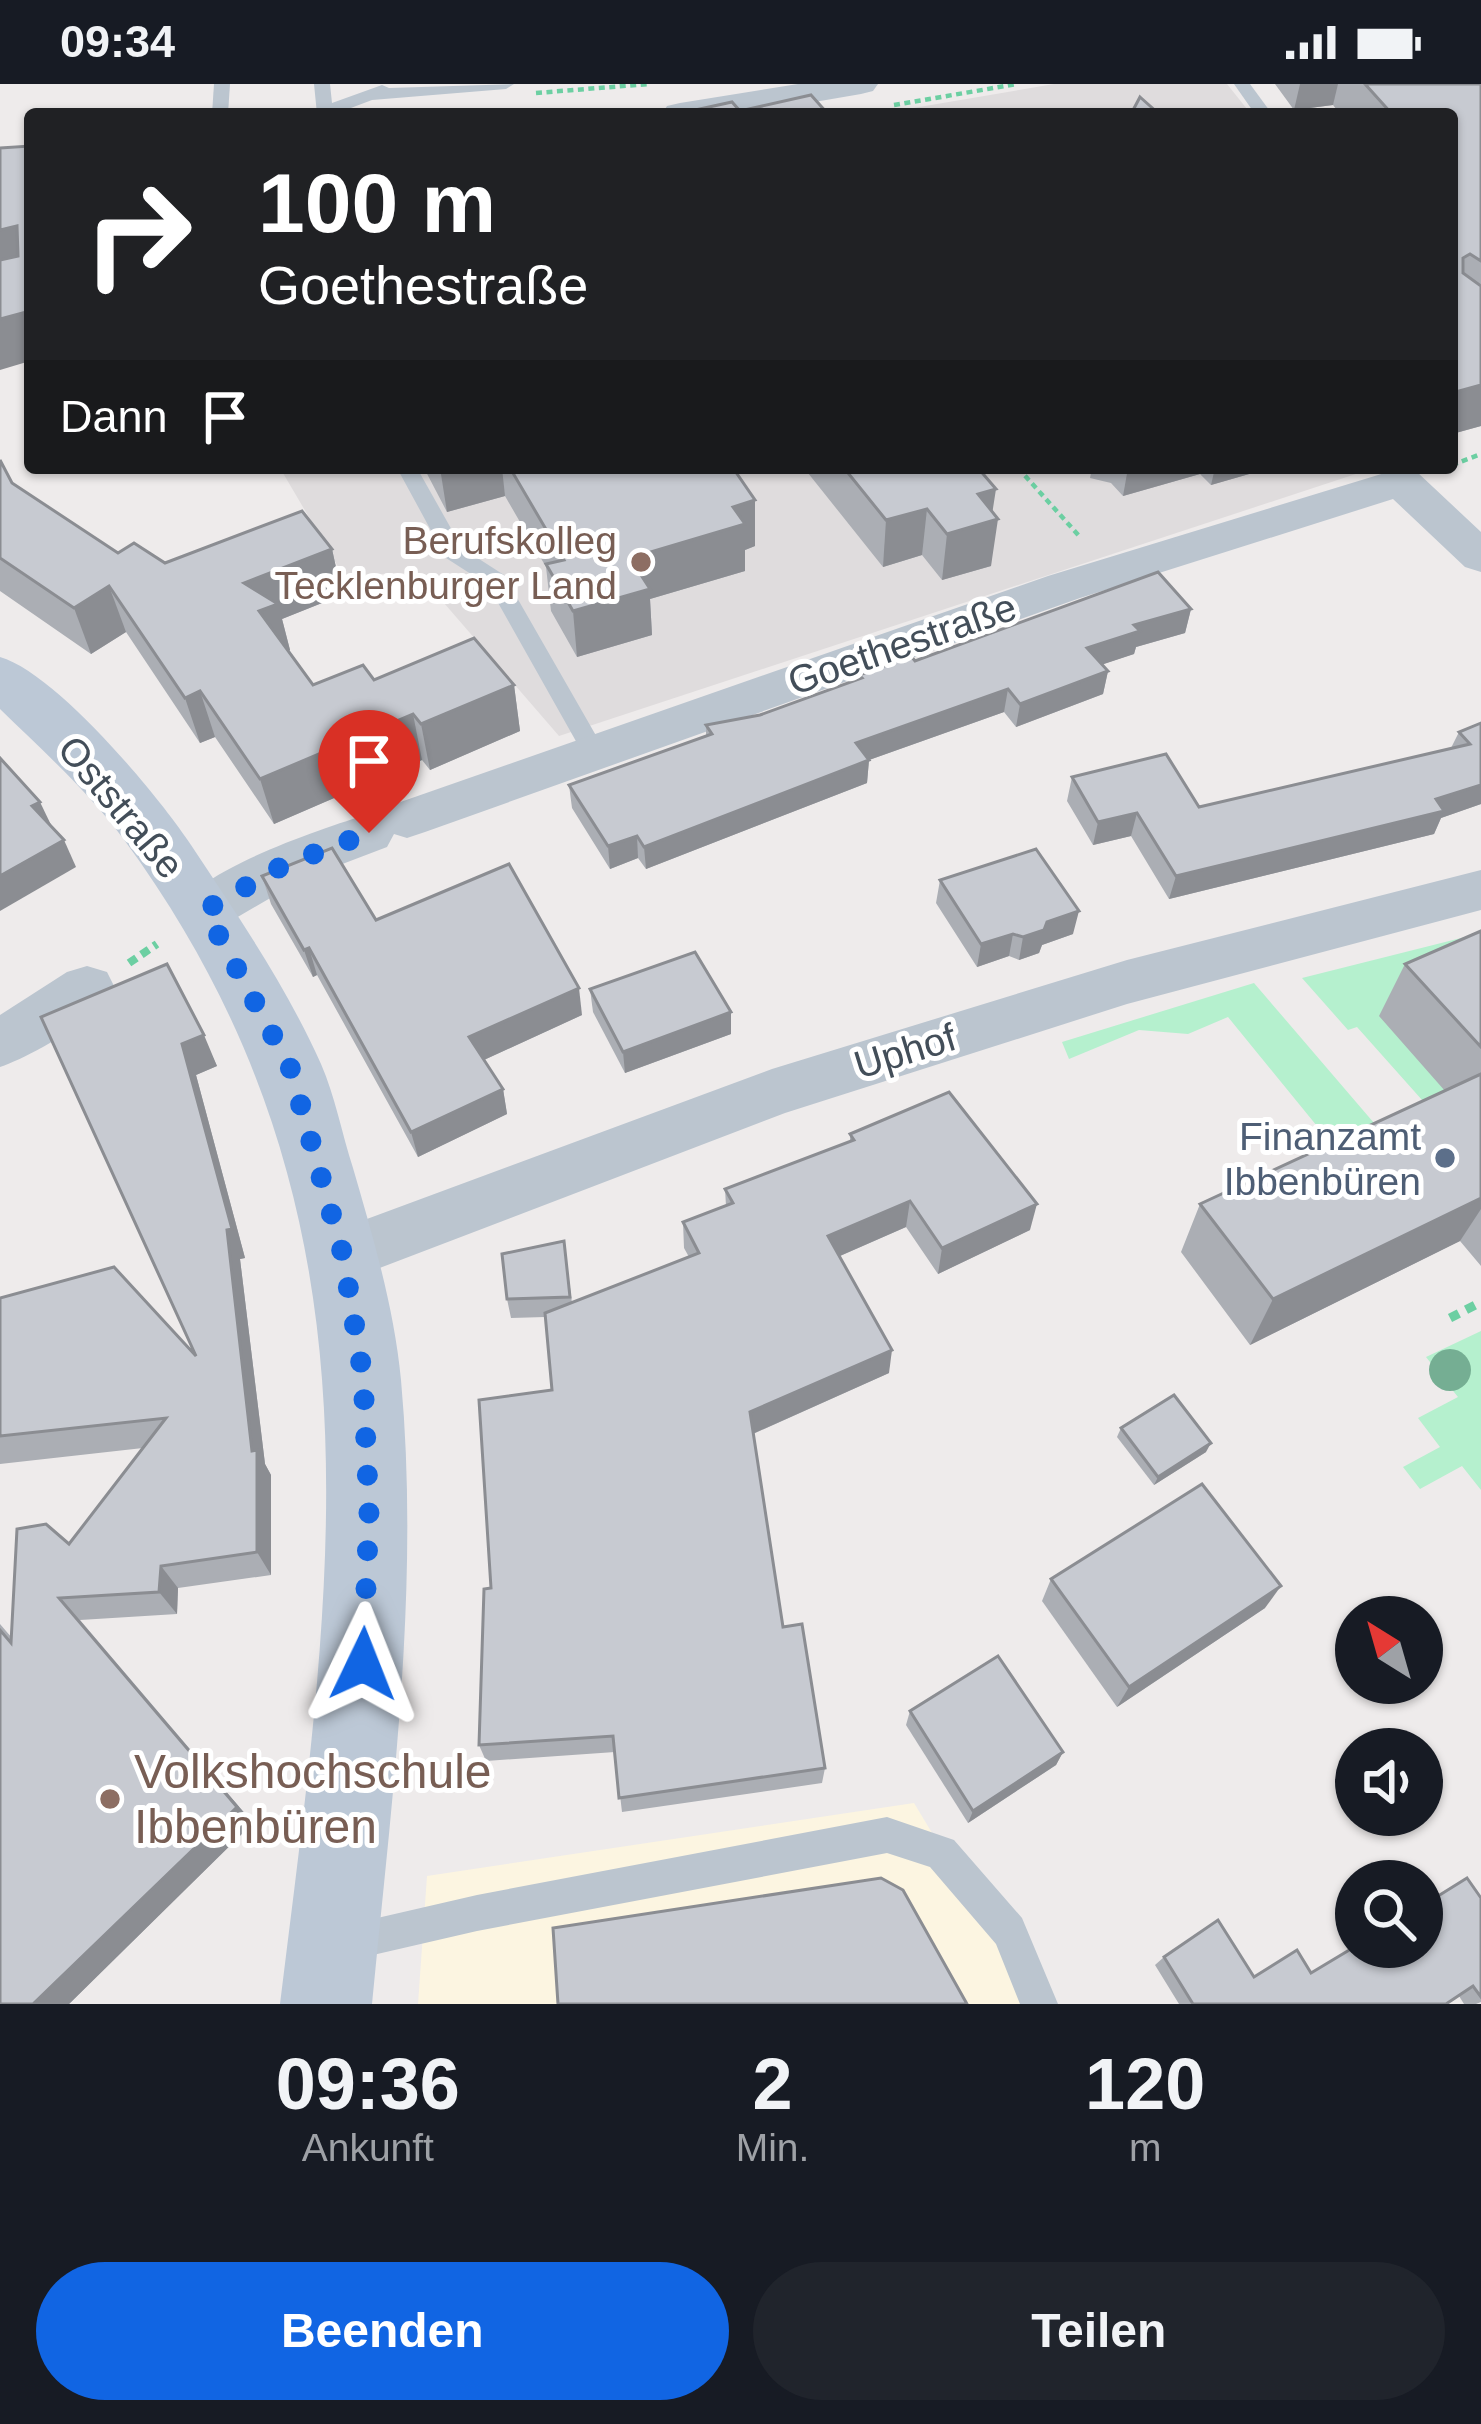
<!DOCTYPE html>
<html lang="de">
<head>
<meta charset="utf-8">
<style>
  :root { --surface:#171b24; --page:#20242c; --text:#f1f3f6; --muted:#9ea1a6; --accent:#1165e3 }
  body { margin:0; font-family:Helvetica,sans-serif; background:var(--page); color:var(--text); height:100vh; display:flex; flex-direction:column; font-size:45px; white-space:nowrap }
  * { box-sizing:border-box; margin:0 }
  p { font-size:39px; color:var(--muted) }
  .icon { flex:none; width:66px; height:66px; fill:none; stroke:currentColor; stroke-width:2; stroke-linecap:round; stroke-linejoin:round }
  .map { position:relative; height:1920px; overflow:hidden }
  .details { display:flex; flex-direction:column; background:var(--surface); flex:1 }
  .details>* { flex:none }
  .guide { position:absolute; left:24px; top:24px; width:1434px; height:366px; border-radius:12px; box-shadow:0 3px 9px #0004; background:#202124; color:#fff; overflow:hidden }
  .needle { width:78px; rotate:323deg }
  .fabs { position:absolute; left:1335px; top:1512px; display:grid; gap:24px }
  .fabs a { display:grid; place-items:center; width:108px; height:108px; border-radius:50%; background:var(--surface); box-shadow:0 3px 9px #0004; font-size:60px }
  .pin { position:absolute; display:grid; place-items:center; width:102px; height:102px; color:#fff; margin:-123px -51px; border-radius:50% 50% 50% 0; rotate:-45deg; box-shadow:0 0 12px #0007 }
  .pin .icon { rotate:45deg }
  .me { position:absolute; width:132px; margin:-66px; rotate:2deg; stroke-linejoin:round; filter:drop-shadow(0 0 9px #0008) }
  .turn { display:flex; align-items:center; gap:42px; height:252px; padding:0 36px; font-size:54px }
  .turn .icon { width:156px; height:156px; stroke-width:2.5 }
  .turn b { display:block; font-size:84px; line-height:102px }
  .then { display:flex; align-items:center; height:114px; padding:0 36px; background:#0003; gap:24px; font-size:45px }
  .eta { display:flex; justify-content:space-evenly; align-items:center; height:204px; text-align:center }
  .eta b { font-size:72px; font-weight:700; line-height:84px }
  .button { display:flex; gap:24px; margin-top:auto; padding:24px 36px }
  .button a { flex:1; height:138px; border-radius:72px; background:var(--accent); color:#fff; font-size:48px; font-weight:700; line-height:138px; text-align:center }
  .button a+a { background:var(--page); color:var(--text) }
  .status { display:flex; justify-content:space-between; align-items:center; height:84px; padding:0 60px; background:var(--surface); direction:ltr }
  .status svg { height:33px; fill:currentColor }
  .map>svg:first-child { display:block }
</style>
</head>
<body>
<div class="status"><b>09:34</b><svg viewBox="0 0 49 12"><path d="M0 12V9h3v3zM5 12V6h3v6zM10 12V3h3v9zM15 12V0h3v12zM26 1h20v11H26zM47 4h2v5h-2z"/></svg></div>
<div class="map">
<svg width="1481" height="1920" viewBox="0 0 1481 1920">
  <rect width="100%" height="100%" fill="#eeebeb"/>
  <polygon fill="#fcf5e1" points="914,1719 1035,1920 418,1920 427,1792"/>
  <g fill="#dfdcdd">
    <polygon points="1054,0 1227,0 1251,30 878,30"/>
    <polygon points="280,384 1374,384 559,652 418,489 343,491"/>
  </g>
  <g fill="#b5f0ce">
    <polygon points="1481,849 1476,1042 1455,1053 1357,943 1348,946 1302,894"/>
    <polygon points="1254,899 1374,1039 1330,1058 1228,933 1188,950 1139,946 1069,975 1062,958"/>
    <polygon points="1481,1247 1481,1406 1462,1382 1420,1405 1403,1383 1440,1363 1418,1334 1458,1313 1426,1273"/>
  </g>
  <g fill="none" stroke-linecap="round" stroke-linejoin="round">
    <g stroke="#6ccfa2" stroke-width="4.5" stroke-dasharray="6 4.5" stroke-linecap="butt">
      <polyline points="536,9 649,0"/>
      <polyline points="894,21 1017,0"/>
      <polyline points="1452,381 1481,370"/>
      <polyline points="1018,384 1081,454"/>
    </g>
    <polyline stroke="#6ccfa2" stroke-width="8" stroke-dasharray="9 6" stroke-linecap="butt" points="129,879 157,860"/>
    <polyline stroke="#6ccfa2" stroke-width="9" stroke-dasharray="10 8" stroke-linecap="butt" points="1450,1234 1481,1218"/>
    <g fill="#bbc5cf" fill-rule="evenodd">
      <polygon points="214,0 230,0 228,30 212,30"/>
      <polygon points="314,0 330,0 332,19 382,1 389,4 514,0 506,5 372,16 335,30 317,30"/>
      <polygon points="1234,0 1250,0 1272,30 1255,30"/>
      <polygon points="397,384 417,384 462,464 504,491 606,669 602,675 586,675 488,501 446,474"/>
      <polygon points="887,1733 954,1756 1022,1834 1058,1920 1020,1920 996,1860 930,1783 887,1769 477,1847 347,1877 334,1872 329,1859 334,1846 347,1841 477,1811"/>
    </g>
    <g fill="#bbc5cf" fill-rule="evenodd">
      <polygon points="798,0 878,0 873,7 861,10 744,30 662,30 667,22 680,19"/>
      <path d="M1401,384L1417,388L1481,448V488L1465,483L1393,415L1080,514L425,748L407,754L394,750L387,763L303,795L224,841L205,847L186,841L178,826C200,785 323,744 369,730L382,734L389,722L1048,492Z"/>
      <polygon points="1481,786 1481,826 1127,920 785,1029 343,1198 321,1190 312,1171 321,1152 772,985 1127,876"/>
      <path d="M87,882L107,888L115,904C99,934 32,972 0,983V931L67,888Z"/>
    </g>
    <path fill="#bcc8d6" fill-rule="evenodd" d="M0,573C56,589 158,711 191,761C238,832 286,902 321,980C335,1012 342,1050 353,1084C373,1153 394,1223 401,1296C420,1504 392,1712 372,1920H280C332,1497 396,1127 125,757C89,708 43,667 0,625Z"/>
  </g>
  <circle fill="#75ae93" cx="1450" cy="1286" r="21"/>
  <g fill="#abaeb4">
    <polygon points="1275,0 1481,0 1481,342 1452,350 1452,30 1340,30 1333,21 1294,26"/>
    <polygon points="0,376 12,399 118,469 165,479 332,465 342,511 282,535 290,566 288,567 313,601 374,596 514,601 520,647 430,686 422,676 274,740 215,653 200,659 126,548 91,570 0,507"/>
    <polygon points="424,384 733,384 755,416 755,462 745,466 745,487 650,515 652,551 577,573 551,527 546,483 505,412 447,428"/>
    <polygon points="804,384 978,384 993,429 991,482 942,496 922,471 883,483"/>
    <polygon points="1092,384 1270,384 1211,401 1200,390 1123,412 1111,399 1090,394"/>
    <polygon points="1191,525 1185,549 1136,563 1134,570 1103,580 1108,587 1103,610 1016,643 1004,628 869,676 867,699 646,785 638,774 610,785 572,724 569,701 706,652 706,641 760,631 859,596 859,591 915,577"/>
    <polygon points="1481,639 1481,720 1441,734 1434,750 1169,815 1131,752 1093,761 1067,717 1072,693 1199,723 1451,664 1459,648"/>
    <polygon points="262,792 376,836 582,931 484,976 503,1005 507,1030 418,1073 317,891 313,893 271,820"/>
    <polygon points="940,796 1073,850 1042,861 1039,869 1019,876 1009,872 977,883 936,819"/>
    <polygon points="1481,847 1481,1182 1460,1157 1250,1261 1181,1168 1200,1120 1445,1007 1379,932 1405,880"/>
    <polygon points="167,880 217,982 196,991 245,1174 240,1175 265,1380 271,1391 271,1491 178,1504 177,1530 80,1536 253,1739 69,1920 0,1920 0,1540 12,1554 69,1460 143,1364 0,1380 0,1214 196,1272"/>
    <polygon points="590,905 731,928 731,950 625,989 593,928"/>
    <polygon points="850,1050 1030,1146 938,1190 906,1143 840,1172 889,1289 753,1350 783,1543 825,1684 822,1699 622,1728 615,1668 486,1677 479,1661 491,1504 552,1306 545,1233 511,1234 507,1215 564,1157 572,1219 689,1173 684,1164 683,1138 726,1122 725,1105 850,1058"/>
    <polygon points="1121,1344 1206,1368 1154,1401 1117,1353"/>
    <polygon points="1051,1495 1265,1524 1117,1623 1042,1517"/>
    <polygon points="910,1627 1063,1668 1056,1681 968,1739 906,1641"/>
    <polygon points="1481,1814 1481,1918 1476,1920 1464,1920 1459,1912 1446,1920 1179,1920 1155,1881 1164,1873 1254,1893 1311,1889"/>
  </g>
  <g fill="#8b8d92">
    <polygon points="1300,0 1338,0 1333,21 1294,26"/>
    <polygon points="17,142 30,179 0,195 0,146"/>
    <polygon points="30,227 30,277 0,286 0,235"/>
    <polygon points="1481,301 1481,342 1452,350 1452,309"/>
    <polygon points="440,384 502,384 505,412 447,428"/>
    <polygon points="1128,384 1201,384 1200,390 1123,412"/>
    <polygon points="1215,384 1270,384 1211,401"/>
    <polygon points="996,405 991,437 998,435 991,482 942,496 947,450 978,410"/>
    <polygon points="755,416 755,462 745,466 745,487 650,515 652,551 577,573 573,527 630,474 733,423"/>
    <polygon points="927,425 922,471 883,483 886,436"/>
    <polygon points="332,465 342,511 282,535 290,566 272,573 244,499"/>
    <polygon points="109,502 126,548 91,570 74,524"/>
    <polygon points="1191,525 1185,549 1136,563 1134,570 1083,587 1087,564 1134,541"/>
    <polygon points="1108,587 1103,610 1016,643 1020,620"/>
    <polygon points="514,601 520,647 430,686 421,640"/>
    <polygon points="1008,605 1004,628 869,676 867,699 646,785 644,763 856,659"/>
    <polygon points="200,607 215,653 200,659 185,614"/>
    <polygon points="413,630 422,676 274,740 260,695"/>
    <polygon points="1481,701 1481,720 1441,734 1434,750 1169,815 1176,792"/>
    <polygon points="40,718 53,745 32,722"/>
    <polygon points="1137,729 1131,752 1093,761 1098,738"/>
    <polygon points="637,752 638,774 610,785 608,762"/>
    <polygon points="64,756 76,783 0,827 0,792"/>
    <polygon points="1079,827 1073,850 1042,861 1039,869 1019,876 1023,853 1047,838"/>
    <polygon points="1013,850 1009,872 977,883 981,860"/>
    <polygon points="309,864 317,891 313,893 304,866"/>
    <polygon points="579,904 582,931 475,980 469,953"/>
    <polygon points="731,928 731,950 625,989 623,968"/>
    <polygon points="204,951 217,982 196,991 245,1174 240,1175 265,1380 271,1391 271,1491 257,1468 252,1367 182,960"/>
    <polygon points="503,1005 507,1030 418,1073 411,1048"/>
    <polygon points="1481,1114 1481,1125 1460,1157 1250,1261 1273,1215"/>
    <polygon points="910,1117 906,1143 826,1178 828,1152"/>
    <polygon points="1037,1120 1030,1146 938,1190 942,1164"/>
    <polygon points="892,1266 889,1289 750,1351 750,1328"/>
    <polygon points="1211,1359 1206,1368 1154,1401 1158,1393"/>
    <polygon points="161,1482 178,1504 177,1530 159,1508"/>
    <polygon points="1281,1502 1265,1524 1117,1623 1129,1603"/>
    <polygon points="59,1514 253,1739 69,1920 33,1920"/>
    <polygon points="1063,1668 1056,1681 968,1739 973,1727"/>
  </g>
  <g fill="#c7cad1" stroke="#8b8d92" stroke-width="3">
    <polygon points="1365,0 1481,0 1481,177 1470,170 1463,174 1463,189 1481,202 1481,301 1452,309 1452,30 1392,30"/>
    <polygon points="811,11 828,30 677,30 732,18 740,27"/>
    <polygon points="1140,13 1159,30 1131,30"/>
    <polygon points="30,62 30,227 0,235 0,176 18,172 17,142 0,146 0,64"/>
    <polygon points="0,376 12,399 118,469 134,459 165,479 302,427 332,465 244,499 278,520 259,527 313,601 363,581 374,596 474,554 514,601 421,640 413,630 260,695 200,607 185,614 109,502 74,524 0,474"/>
    <polygon points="510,384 733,384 755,416 733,423 745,440 630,474 650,505 573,527 546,480 564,476"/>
    <polygon points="844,384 978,384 996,405 978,410 998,435 947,450 927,425 886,436"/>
    <polygon points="1158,488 1191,525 1134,541 1140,547 1087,564 1108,587 1020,620 1008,605 856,659 869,676 644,763 637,752 608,762 569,701 712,650 706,641 760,631 862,594 859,591 911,572 915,577"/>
    <polygon points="1481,639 1481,701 1436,715 1444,727 1176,792 1137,729 1098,738 1072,693 1166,670 1199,723 1470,660 1459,648"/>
    <polygon points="0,674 40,718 32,722 64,756 0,792"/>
    <polygon points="332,764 376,836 509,780 579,904 469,953 503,1005 411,1048 309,864 304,866 262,792"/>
    <polygon points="1036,765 1079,827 1047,838 1044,846 1023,853 1013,850 981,860 940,796"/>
    <polygon points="1481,847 1481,963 1405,880"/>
    <polygon points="695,868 731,928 623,968 590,905"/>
    <polygon points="167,880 204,951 182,960 232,1145 227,1146 252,1367 257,1366 257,1468 161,1482 159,1508 59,1514 237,1723 33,1920 0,1920 0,1546 11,1559 17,1445 46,1440 69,1460 166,1334 0,1352 0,1214 114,1183 196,1272 41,933"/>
    <polygon points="1481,990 1481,1114 1273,1215 1200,1120"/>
    <polygon points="949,1008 1037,1120 942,1164 910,1117 828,1152 892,1266 750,1328 783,1543 802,1540 825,1684 619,1714 613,1652 479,1661 484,1505 491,1504 479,1316 552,1306 545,1229 699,1169 683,1138 733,1119 725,1105 854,1056 850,1050"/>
    <polygon points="564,1157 570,1213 507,1215 502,1170"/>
    <polygon points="1174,1311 1211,1359 1158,1393 1121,1344"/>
    <polygon points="1202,1400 1281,1502 1129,1603 1051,1495"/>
    <polygon points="998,1572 1063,1668 973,1727 910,1627"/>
    <polygon points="881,1794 903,1806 967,1920 558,1920 553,1844"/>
    <polygon points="1467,1794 1481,1814 1481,1913 1473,1902 1446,1920 1193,1920 1164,1873 1218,1836 1254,1893 1297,1866 1311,1889 1356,1862 1422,1863 1422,1822"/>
  </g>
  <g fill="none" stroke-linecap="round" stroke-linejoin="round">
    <polyline stroke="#1165e3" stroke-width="21" stroke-dasharray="0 37.8" points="363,1580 369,1428 363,1292 343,1171 290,983 205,826 284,781 369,749"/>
  </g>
  <g fill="#8d6e63" stroke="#fff" stroke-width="4.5">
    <circle cx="641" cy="478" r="12"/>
    <circle cx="110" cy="1715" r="12"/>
  </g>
  <circle fill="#5c6f8a" stroke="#fff" stroke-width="4.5" cx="1445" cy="1074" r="12"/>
  <g text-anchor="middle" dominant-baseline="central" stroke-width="10" stroke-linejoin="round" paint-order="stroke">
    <g font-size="39" fill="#785e54" stroke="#fff" text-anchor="end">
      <text x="617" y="456">Berufskolleg<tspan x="617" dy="45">Tecklenburger Land</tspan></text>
    </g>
    <g font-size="39" fill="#434e59" stroke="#fff">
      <text transform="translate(902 560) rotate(-19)">Goethestraße</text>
      <text transform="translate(121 723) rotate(50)">Oststraße</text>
      <text transform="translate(905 967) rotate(-17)">Uphof</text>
    </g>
    <g font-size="39" fill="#4e5e75" stroke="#fff" text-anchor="end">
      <text x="1421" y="1052">Finanzamt<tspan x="1421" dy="45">Ibbenbüren</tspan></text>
    </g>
    <g font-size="48" fill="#785e54" stroke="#fff" text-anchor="start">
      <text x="134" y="1687">Volkshochschule<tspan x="134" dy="55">Ibbenbüren</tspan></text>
    </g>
  </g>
</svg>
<div class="fabs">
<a><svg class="needle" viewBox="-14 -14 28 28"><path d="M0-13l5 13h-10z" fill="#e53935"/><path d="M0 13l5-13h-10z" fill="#9ea1a6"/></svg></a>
<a><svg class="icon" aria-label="sound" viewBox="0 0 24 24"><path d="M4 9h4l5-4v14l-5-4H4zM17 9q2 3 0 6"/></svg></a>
<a><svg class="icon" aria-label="search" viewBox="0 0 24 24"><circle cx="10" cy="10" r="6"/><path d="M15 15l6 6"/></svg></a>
</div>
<div class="pin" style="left:369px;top:749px;background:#d93025"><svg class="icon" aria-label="arrive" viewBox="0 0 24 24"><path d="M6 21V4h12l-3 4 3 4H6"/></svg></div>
<svg class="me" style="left:363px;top:1580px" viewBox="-20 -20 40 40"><path d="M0-17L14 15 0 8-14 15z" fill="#1165e3" stroke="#fff" stroke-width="4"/></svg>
<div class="guide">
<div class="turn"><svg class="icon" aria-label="right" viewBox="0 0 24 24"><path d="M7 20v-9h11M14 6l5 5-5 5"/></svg><div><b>100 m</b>Goethestraße</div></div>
<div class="then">Dann<svg class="icon" aria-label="arrive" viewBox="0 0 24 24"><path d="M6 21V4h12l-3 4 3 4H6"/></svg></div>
</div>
</div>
<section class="details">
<div class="eta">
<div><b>09:36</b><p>Ankunft</p></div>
<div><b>2</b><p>Min.</p></div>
<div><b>120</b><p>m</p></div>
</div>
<div class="button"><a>Beenden</a><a>Teilen</a></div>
</section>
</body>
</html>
